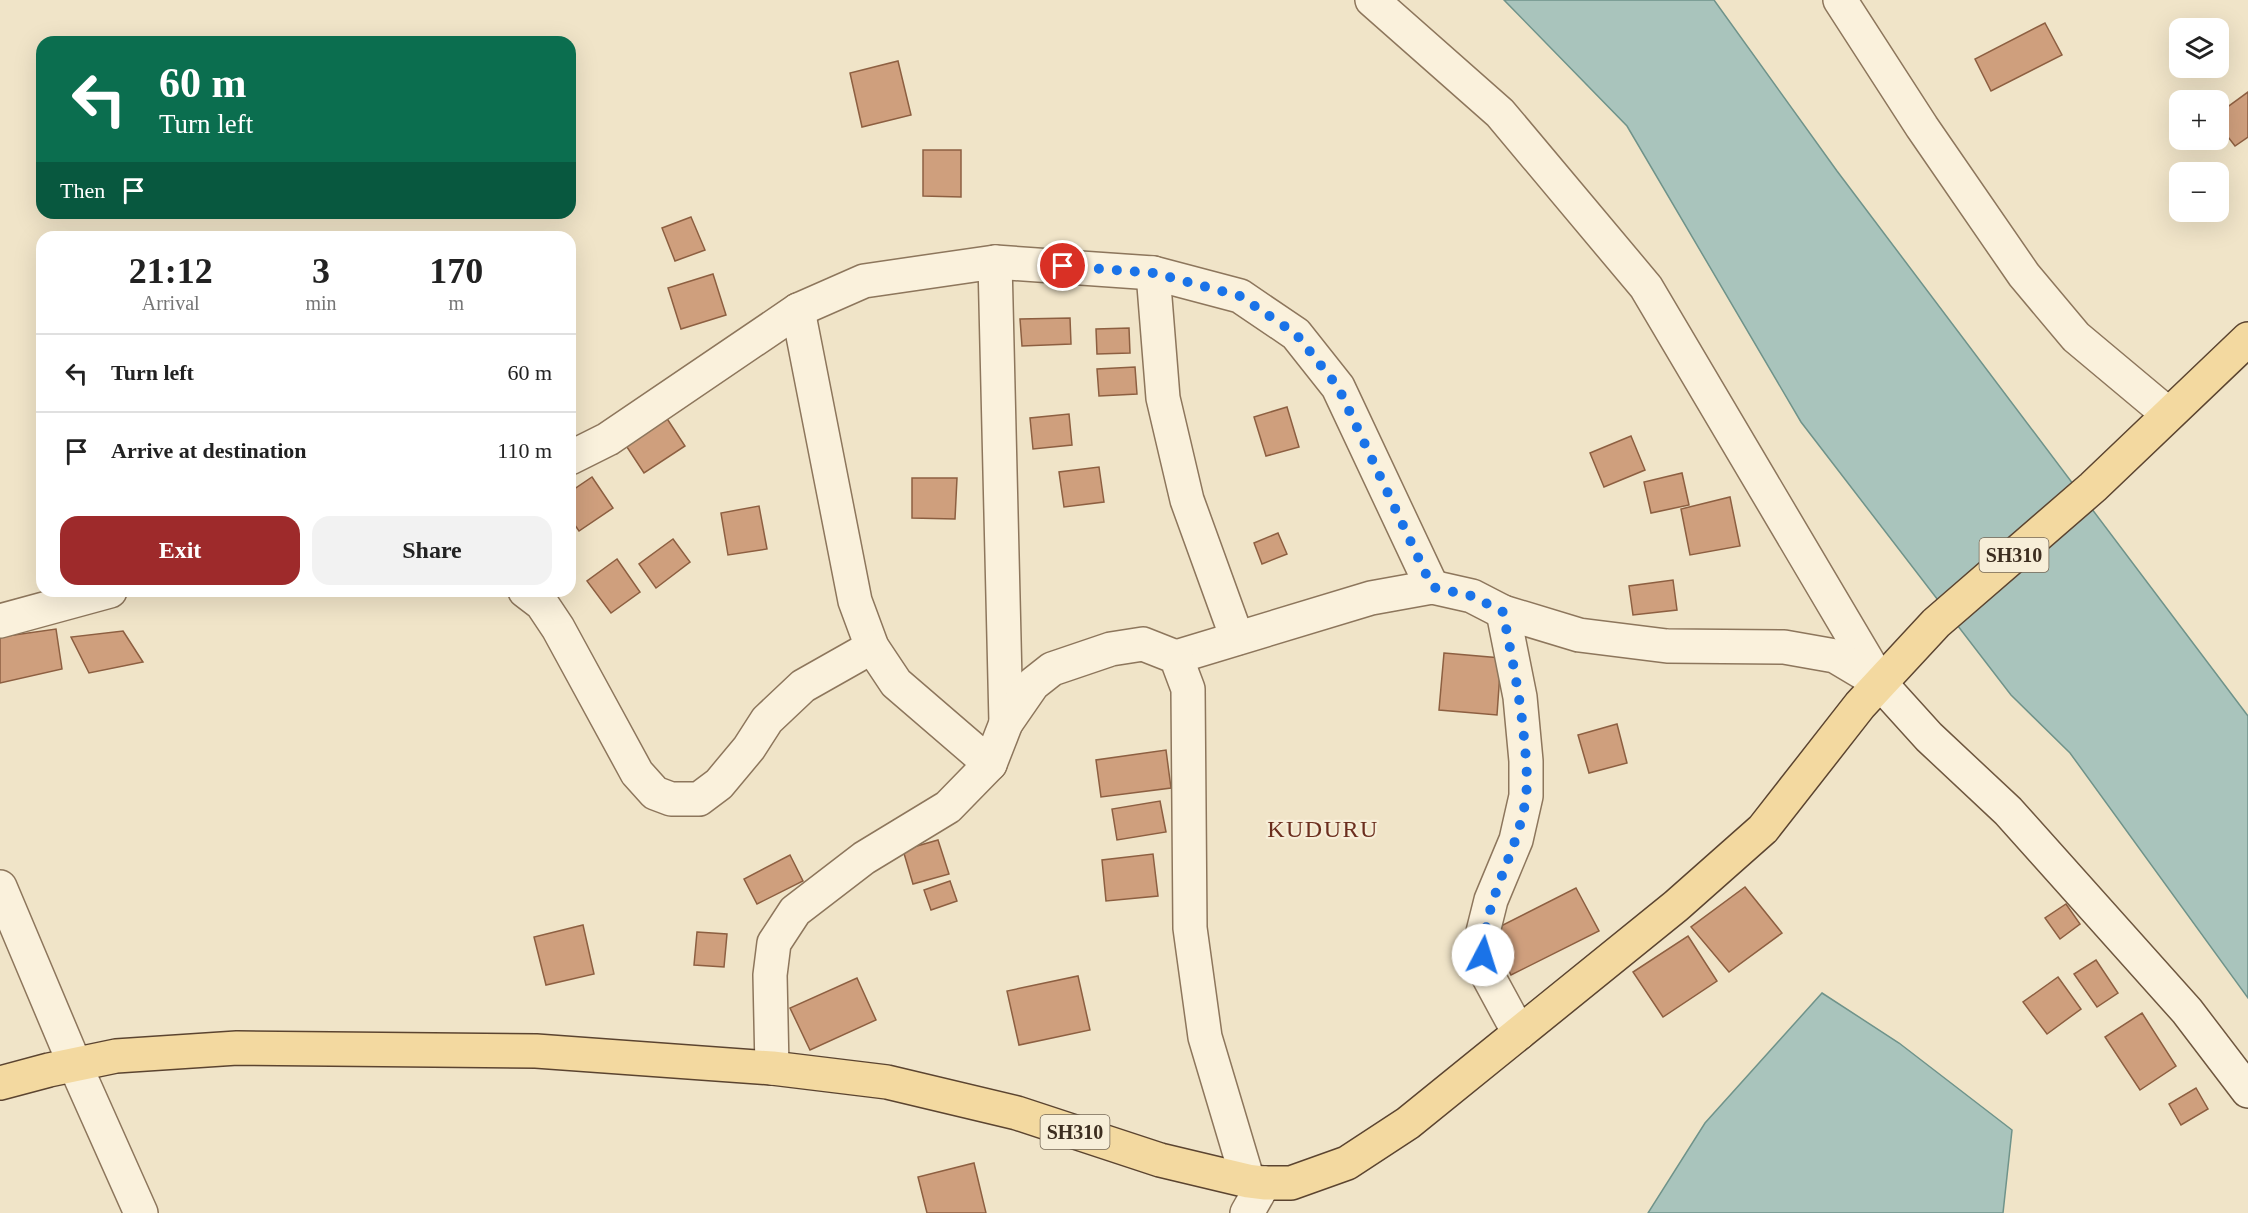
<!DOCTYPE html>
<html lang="en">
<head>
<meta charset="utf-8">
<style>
  :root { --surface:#fff; --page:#f2f2f2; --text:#222; --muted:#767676; --line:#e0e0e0; --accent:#9e2a2b }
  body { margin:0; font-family:"Times New Roman",serif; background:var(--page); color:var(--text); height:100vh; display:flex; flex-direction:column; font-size:22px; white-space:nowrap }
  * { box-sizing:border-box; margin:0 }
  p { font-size:20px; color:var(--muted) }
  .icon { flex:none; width:33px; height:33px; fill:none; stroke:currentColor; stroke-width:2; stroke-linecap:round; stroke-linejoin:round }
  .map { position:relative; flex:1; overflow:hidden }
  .sheet { position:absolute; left:36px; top:231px; width:540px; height:366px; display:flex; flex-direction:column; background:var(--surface); border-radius:18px; box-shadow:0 6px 24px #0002 }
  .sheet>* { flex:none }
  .hud { position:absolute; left:36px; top:36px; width:540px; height:183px; border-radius:18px; box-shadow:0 6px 24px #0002; background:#0b6e4f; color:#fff; overflow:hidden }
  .controls { position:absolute; left:2169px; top:18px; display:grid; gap:12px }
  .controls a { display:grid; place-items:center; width:60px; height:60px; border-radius:12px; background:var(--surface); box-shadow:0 6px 24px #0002; font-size:30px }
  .pin { position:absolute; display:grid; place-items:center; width:51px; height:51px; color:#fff; margin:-26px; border:3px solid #fff; border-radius:50%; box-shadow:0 2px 6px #0007 }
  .me { position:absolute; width:66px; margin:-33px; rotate:5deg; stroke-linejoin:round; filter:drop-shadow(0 0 4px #0008) }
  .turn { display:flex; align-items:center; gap:21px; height:126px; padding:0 24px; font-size:27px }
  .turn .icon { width:78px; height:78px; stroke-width:2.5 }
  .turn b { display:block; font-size:42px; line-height:51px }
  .then { display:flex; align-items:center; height:57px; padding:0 24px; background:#0003; gap:12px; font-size:22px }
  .eta { display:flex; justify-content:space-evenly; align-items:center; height:102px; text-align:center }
  .eta b { font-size:36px; font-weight:600; line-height:42px }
  .primary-button { display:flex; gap:12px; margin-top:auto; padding:12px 24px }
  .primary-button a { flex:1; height:69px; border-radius:18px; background:var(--accent); color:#fff; font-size:24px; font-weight:600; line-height:69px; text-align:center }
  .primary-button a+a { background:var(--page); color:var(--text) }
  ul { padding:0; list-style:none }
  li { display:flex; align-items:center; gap:18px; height:78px; padding:0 24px; border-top:2px solid var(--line) }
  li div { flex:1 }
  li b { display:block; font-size:22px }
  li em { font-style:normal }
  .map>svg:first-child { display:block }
</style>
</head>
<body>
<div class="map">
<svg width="2248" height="1213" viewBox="0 0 2248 1213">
  <rect width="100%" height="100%" fill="#f0e4c8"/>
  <g fill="#a9c4bc" stroke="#6f938a" stroke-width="1.5">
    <polygon points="1504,0 1714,0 1837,171 2248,716 2248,998 2070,753 2011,695 1801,422 1627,126"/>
    <polygon points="1822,993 1899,1043 2012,1130 2003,1213 1648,1213 1705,1123"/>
  </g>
  <g fill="#cf9f7d" stroke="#8d5f41" stroke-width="1.5">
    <polygon points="2045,23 2062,55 1991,91 1975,59"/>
    <polygon points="898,61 911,115 862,127 850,73"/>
    <polygon points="2248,92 2248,137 2235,146 2218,124 2218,114"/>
    <polygon points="923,150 961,150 961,197 923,196"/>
    <polygon points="691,217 705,250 675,261 662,228"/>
    <polygon points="713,274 726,315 681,329 668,288"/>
    <polygon points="1070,318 1071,344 1022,346 1020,319"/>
    <polygon points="1129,328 1130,353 1097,354 1096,329"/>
    <polygon points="1135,367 1137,394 1099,396 1097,369"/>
    <polygon points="1287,407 1299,447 1266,456 1254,417"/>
    <polygon points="664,414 685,446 644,473 623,441"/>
    <polygon points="1069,414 1072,445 1033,449 1030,418"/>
    <polygon points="1631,436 1645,470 1604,487 1590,453"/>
    <polygon points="1099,467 1104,502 1064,507 1059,472"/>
    <polygon points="1682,473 1689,505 1651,513 1644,482"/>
    <polygon points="592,477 613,508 579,531 570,518 570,492"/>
    <polygon points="912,478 957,478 955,519 912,518"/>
    <polygon points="1730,497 1740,546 1690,555 1681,509"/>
    <polygon points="759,506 767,549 728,555 721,513"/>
    <polygon points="1278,533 1287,554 1262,564 1254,543"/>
    <polygon points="673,539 690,562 656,588 639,564"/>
    <polygon points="617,559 640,592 611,613 587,581"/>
    <polygon points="1673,580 1677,610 1633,615 1629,586"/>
    <polygon points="56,629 62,669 0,683 0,637"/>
    <polygon points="123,631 143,662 89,673 71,637"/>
    <polygon points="1444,653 1501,658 1497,715 1439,710"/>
    <polygon points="1617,724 1627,763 1589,773 1578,735"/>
    <polygon points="1166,750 1171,788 1101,797 1096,760"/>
    <polygon points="1160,801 1166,832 1117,840 1112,809"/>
    <polygon points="938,840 949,874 913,884 903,850"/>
    <polygon points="1153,854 1158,896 1106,901 1102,860"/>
    <polygon points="790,855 803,881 757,904 744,879"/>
    <polygon points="950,881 957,901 931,910 924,890"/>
    <polygon points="1745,887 1782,933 1729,972 1691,927"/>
    <polygon points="1576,888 1599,931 1511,975 1489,932"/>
    <polygon points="2066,904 2080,924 2060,939 2045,918"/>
    <polygon points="583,925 594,974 546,985 534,937"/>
    <polygon points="697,932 727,934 724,967 694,965"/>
    <polygon points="1688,936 1717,981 1663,1017 1633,972"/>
    <polygon points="2096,960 2118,993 2097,1007 2074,974"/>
    <polygon points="1078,976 1090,1030 1019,1045 1007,991"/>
    <polygon points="2058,977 2081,1009 2047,1034 2023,1002"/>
    <polygon points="857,978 876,1020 810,1050 790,1008"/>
    <polygon points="2142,1013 2176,1066 2140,1090 2105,1037"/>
    <polygon points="2196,1088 2208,1109 2181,1125 2169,1104"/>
    <polygon points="974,1163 986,1213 927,1213 918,1177"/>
  </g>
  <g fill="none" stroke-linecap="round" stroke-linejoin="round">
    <defs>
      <g id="street">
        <polyline points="1372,0 1500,113 1646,287 1881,684"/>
        <polyline points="1840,0 1922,127 2024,275 2076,337 2168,414"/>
        <polyline points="995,262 1006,723"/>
        <polyline points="1153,273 1163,398 1187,500 1237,638"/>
        <polyline points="798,310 855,601 872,647 896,683 990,764"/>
        <polyline points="570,458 608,439 798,310 864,281 995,262 1153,273 1240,296 1296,334 1338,387 1432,587"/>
        <polyline points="525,591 542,604 558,628 637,773 655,793 671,799 699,799 719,784 749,748 767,720 803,686 872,647"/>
        <polyline points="1503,612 1520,697 1526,761 1526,796 1516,840 1491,900 1483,932 1483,955 1487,974 1519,1033"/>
        <polyline points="0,621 110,591"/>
        <polyline points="1176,657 1371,598 1432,587 1472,596 1503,612 1579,635 1667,646 1784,647 1835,656 1877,681"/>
        <polyline points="0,887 75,1065 141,1213"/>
        <polyline points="772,1068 770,975 774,943 795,911 864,858 948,807 990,764 1006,723 1033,684 1052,669 1111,649 1143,644 1176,657 1188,689 1190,928 1205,1037 1248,1181"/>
        <polyline points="1247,1213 1264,1183"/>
      </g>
      <polyline id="secondary" points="1881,684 1929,737 2008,811 2187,1011 2248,1091"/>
      <polyline id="primary" points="0,1083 49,1070 116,1056 237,1048 536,1051 772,1068 887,1082 1017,1113 1160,1160 1248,1181 1264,1183 1291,1183 1347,1163 1408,1123 1676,906 1763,829 1860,705 1936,623 2093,487 2248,339"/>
    </defs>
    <use href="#street" stroke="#8d765c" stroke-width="36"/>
    <use href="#secondary" stroke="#6f573f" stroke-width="36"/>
    <use href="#primary" stroke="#5b4430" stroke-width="36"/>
    <use href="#street" stroke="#faf1dc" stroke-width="33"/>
    <use href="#secondary" stroke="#faf1dc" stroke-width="33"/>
    <use href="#primary" stroke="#f3d9a0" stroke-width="33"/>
  </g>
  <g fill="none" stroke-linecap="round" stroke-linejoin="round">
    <path stroke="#1a73e8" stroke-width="10" stroke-dasharray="0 18" d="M1063,266L1154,273L1240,296L1296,334L1338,387L1432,587L1472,596L1503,612C1511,654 1520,695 1524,738C1526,757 1528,778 1526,797C1518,854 1485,895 1483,955"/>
  </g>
  <g text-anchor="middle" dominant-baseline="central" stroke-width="4.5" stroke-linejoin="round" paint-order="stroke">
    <g fill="#f7eed8" stroke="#756857" stroke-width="1.5">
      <rect x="1979.5" y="538" width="69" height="34" rx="4.5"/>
      <rect x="1040.5" y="1115" width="69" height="34" rx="4.5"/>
    </g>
    <g font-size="20" font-weight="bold" fill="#3d2e20">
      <text x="2014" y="555">SH310</text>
      <text x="1075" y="1132">SH310</text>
    </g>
    <g font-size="24" letter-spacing="1.5" fill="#6b2e1e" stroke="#f7eed8">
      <text x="1323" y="829">KUDURU</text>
    </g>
  </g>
</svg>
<div class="controls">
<a><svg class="icon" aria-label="layers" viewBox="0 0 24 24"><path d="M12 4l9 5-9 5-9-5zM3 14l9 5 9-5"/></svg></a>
<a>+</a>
<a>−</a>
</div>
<div class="pin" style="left:1063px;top:266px;background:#d93025"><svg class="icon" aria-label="arrive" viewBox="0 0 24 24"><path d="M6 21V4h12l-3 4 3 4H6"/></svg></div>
<svg class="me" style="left:1483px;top:955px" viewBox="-20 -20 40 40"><circle r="19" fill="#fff"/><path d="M0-13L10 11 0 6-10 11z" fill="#1a73e8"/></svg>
<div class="hud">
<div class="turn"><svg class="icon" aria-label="left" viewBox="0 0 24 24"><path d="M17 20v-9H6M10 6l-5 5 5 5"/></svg><div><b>60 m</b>Turn left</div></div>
<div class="then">Then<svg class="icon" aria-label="arrive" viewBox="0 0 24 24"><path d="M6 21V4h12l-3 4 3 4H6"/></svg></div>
</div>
<section class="sheet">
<div class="eta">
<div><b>21:12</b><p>Arrival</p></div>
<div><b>3</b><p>min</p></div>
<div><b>170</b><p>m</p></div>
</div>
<ul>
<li><svg class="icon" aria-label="left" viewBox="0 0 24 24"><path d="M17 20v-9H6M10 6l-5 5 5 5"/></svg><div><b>Turn left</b></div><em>60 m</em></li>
<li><svg class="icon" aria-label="arrive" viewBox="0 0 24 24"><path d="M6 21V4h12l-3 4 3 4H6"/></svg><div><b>Arrive at destination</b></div><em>110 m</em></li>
</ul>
<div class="primary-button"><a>Exit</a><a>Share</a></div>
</section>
</div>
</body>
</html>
